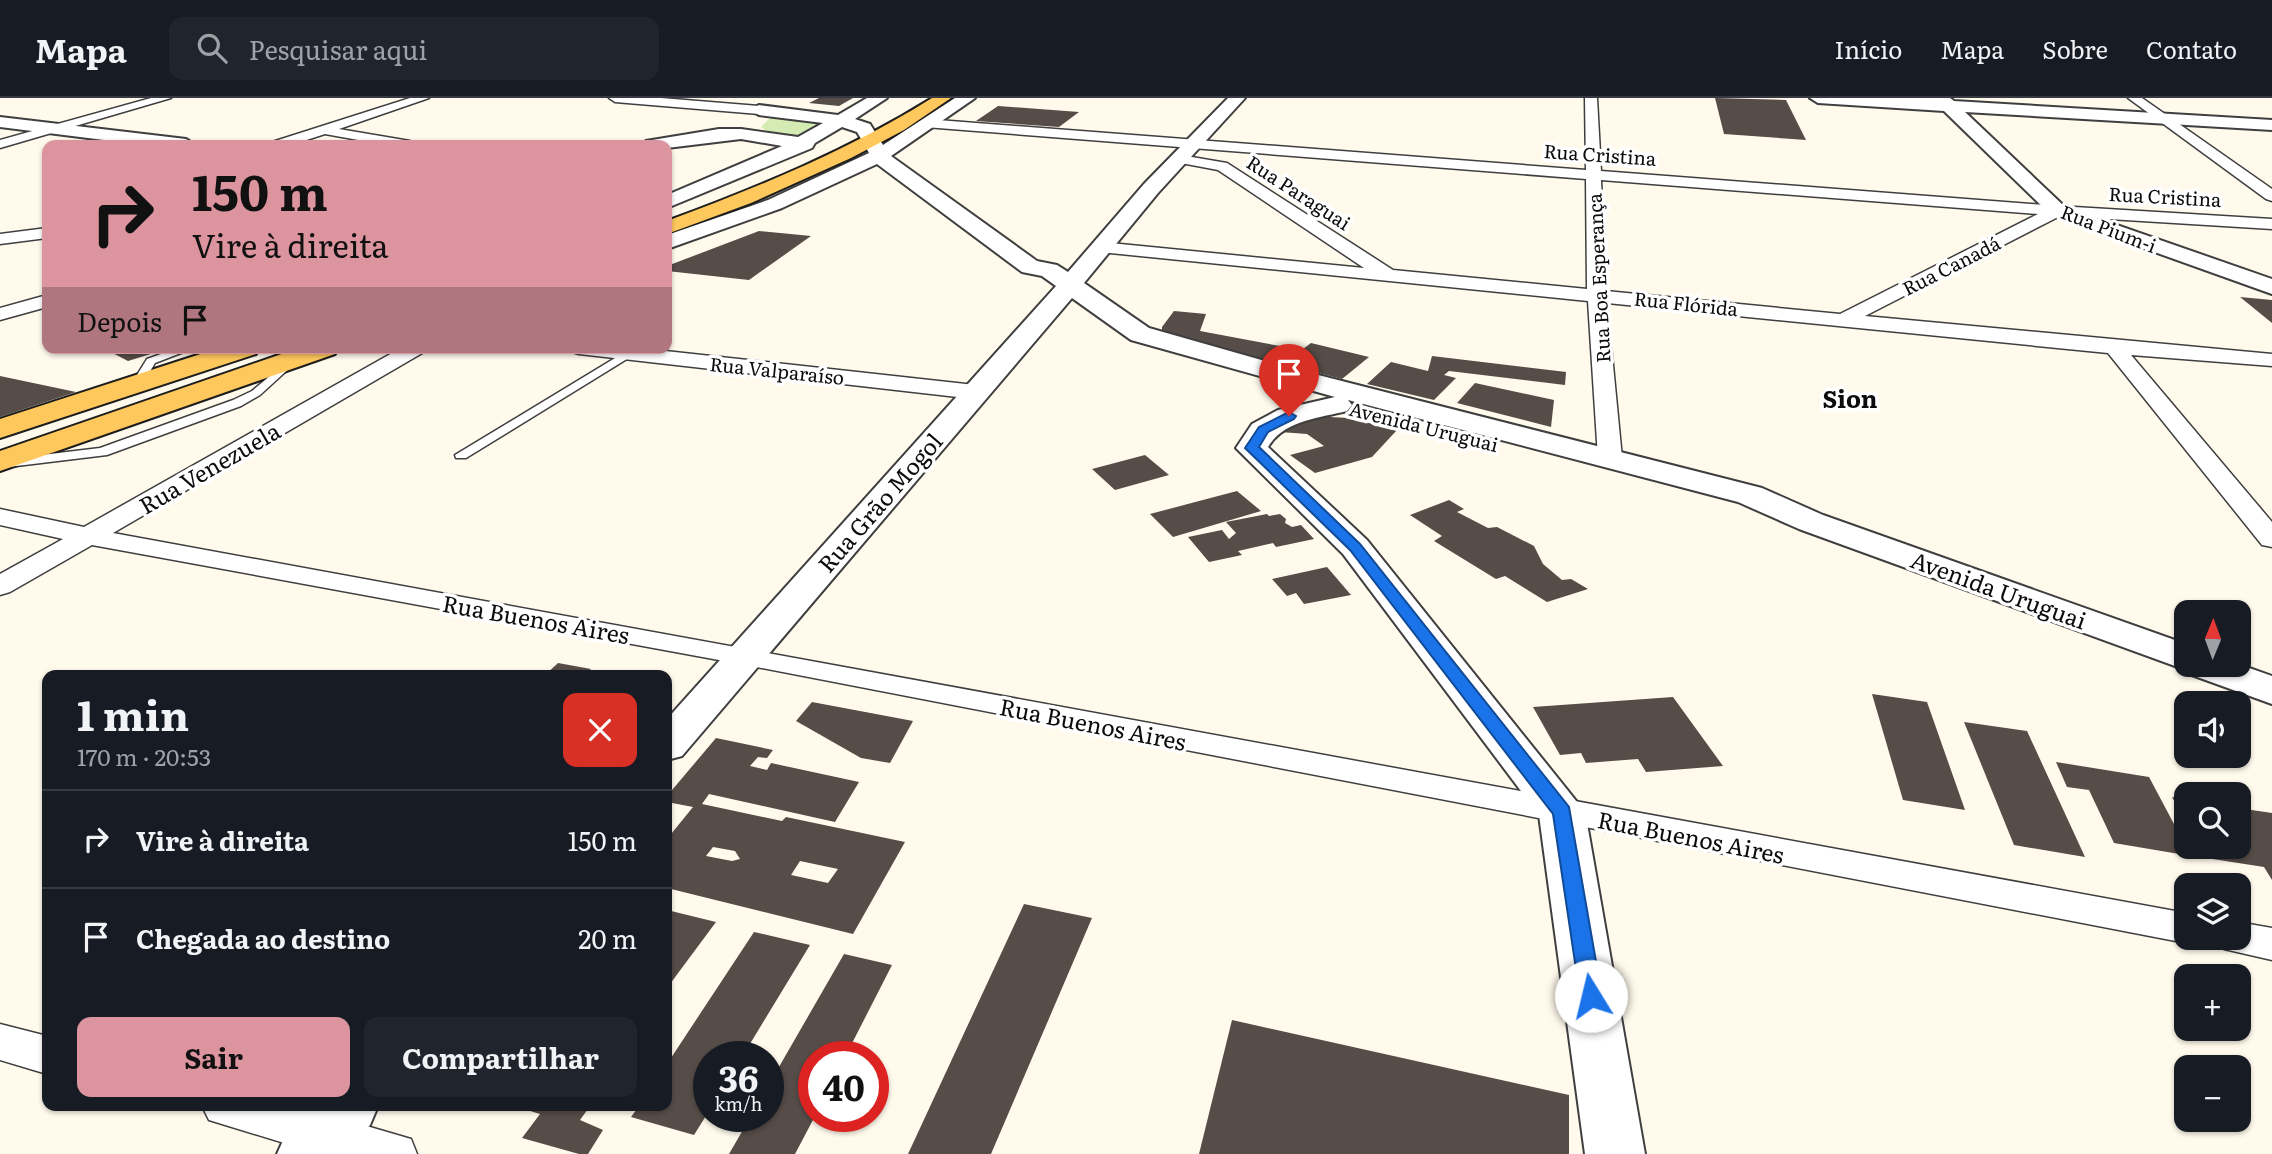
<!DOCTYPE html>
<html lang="pt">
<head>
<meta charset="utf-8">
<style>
  :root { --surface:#171b24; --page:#20242c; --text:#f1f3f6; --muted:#9ea1a6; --line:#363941; --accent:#dc949f }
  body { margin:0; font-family:Literata,serif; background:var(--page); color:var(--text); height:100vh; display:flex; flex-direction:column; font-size:26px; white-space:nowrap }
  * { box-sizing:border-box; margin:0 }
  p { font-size:23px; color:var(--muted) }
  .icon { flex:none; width:38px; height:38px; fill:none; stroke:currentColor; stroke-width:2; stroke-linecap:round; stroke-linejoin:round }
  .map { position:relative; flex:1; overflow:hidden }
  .details { position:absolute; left:42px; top:572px; width:630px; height:441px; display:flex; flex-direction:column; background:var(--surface); border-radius:14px; box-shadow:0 2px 5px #0004 }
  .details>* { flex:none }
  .banner { position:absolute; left:42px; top:42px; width:630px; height:214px; border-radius:14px; box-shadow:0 2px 5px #0004; background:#dc949f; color:#111; overflow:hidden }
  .needle { width:46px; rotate:1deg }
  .buttons { position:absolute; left:2174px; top:502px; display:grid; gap:14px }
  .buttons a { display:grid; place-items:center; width:77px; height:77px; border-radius:14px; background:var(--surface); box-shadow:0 2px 5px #0004; font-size:35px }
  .speed { position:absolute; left:693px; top:943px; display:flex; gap:14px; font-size:35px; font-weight:700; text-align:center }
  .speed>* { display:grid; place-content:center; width:91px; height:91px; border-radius:50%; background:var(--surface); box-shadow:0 2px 5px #0004; line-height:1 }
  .speed small { font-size:18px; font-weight:400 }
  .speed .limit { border:10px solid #d22; background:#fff; color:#111 }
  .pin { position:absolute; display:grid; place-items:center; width:60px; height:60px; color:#fff; margin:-72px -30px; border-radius:50% 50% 50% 0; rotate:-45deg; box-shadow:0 0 7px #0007 }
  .pin .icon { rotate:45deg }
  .me { position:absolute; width:77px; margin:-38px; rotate:351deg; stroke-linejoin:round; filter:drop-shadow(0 0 5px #0008) }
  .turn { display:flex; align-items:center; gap:24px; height:147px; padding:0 35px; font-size:32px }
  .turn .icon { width:91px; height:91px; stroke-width:2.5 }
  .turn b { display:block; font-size:49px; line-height:60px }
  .then { display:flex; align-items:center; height:66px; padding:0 35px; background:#0003; gap:14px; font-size:26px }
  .round { display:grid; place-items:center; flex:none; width:74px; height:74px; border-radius:14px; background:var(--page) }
  .head { display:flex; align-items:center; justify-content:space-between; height:119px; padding:0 35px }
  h1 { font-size:42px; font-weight:700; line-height:52px }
  .cta { display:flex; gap:14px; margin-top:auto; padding:14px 35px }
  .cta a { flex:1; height:80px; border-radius:14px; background:var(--accent); color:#111; font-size:28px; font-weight:700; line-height:80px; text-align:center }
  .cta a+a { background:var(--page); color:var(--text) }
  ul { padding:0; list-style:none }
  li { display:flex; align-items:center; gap:21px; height:98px; padding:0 35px; border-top:2px solid var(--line) }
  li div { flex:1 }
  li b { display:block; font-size:26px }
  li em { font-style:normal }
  header { display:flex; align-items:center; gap:42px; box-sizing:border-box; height:98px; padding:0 35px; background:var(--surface); border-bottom:2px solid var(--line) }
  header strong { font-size:33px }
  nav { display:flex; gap:38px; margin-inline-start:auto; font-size:24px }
  .search { width:490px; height:63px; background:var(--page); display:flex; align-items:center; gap:18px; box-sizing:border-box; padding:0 24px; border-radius:14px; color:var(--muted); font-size:26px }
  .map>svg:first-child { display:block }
</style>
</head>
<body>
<header>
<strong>Mapa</strong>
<div class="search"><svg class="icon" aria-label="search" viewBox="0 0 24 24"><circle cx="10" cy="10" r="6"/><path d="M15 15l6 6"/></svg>Pesquisar aqui</div>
<nav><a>Início</a><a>Mapa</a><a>Sobre</a><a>Contato</a></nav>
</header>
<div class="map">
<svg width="2272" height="1056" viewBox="0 0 2272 1056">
  <rect width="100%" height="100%" fill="#fffaec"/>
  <path fill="#d5ebb4" d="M772,18L826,24C799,39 789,50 761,29Z"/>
  <g fill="#564c48" fill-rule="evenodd">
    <polygon points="819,0 853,0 839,8 809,5"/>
    <polygon points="1715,0 1786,2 1806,42 1724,36"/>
    <polygon points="998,8 1079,14 1059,29 976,23"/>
    <polygon points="759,133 811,138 749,182 667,173 667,168"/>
    <polygon points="2240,199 2272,202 2272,225"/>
    <polygon points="1174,213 1206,216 1200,233 1280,248 1262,262 1169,237 1162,234 1162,229"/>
    <polygon points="1311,245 1369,259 1342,281 1283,266"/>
    <polygon points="103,250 167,250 167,251 128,263"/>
    <polygon points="1432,258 1566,274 1565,287 1449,273 1444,277 1456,280 1434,302 1367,286 1391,264 1428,273"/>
    <polygon points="0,278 76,294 0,319"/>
    <polygon points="1475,285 1554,302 1551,329 1457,305"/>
    <polygon points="1311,318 1349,320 1397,332 1372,359 1315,375 1290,357 1324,348 1307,336 1280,334 1287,325"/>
    <polygon points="1145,357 1169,377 1115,392 1092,371"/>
    <polygon points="1237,393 1261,413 1173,439 1150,416"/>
    <polygon points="1449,402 1464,411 1457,414 1488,430 1497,429 1534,448 1543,466 1562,482 1571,481 1588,491 1547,504 1505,478 1496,481 1434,443 1442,438 1410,417"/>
    <polygon points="1267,416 1269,418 1280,416 1286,421 1285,425 1292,429 1301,427 1314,441 1276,449 1273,445 1238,453 1242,457 1209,464 1188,439 1222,432 1229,441 1236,435 1226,424"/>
    <polygon points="1327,469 1351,497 1304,506 1296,495 1287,498 1272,481"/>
    <polygon points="558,565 591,571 584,578 544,578"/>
    <polygon points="1872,596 1927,604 1965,712 1903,702"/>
    <polygon points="1673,599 1723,668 1646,674 1638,661 1586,665 1581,655 1560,657 1533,609"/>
    <polygon points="812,604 913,623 890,665 861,660 796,623"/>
    <polygon points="1964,624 2027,633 2085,759 2014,747"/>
    <path d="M716,640L773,652L767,660L758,659L750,668L767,672L771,665L859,684L835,724L709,696L702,706L782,723L786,719L905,744L853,836L667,790V741L693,709L667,704V698ZM713,749L735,753L740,761L732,763L706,758ZM800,763L838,771L828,785L791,777Z"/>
    <polygon points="2056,664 2149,679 2191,758 2114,745 2089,692 2067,689"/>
    <polygon points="2172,699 2186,701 2186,724"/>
    <polygon points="2238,710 2272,715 2272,782 2264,769 2206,760 2200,749 2238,749"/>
    <polygon points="1024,806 1092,820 991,1056 908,1056"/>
    <polygon points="667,812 716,824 667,890"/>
    <polygon points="754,834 810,847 742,959 709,959 709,1013 694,1037 631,1019 639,1008 667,1008 667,966"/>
    <polygon points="844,856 892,867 845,959 814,959 814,1020 795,1056 729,1056 751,1018 768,1018 768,988"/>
    <polygon points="1232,922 1569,997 1569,1056 1199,1056"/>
    <polygon points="514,1008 590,1008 580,1022 603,1032 588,1056 579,1056 522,1040 540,1016"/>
  </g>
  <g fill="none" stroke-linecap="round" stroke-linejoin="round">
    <defs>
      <g id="service">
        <polygon points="178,250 194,250 155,265 142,287 134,287 132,285 147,261"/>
        <polygon points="625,254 635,256 466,360 456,360 455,357"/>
        <polygon points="290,261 296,264 294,266 260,297 241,308 107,357 0,370 0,362 100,350 233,302 252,293"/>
      </g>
      <g id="minor">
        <polygon points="151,0 171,0 0,50 0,42"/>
        <polygon points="410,0 429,0 339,31 410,43 417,47 386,47 325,36 291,47 270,47 272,44"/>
        <polygon points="609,0 661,0 759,8 766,12 759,16 615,4"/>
        <path d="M1585,0H1597L1601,73L2058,108L2272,121V131L2060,118L1865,218L2272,256V268L2131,257L2272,424V449L2262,447L2108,255L1607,205L1622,360L1619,365L1610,367L1601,365L1598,360L1588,203L1100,154L1091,149L1100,144L1364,170L1218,72L1181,65L1179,62L1186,58L1227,65L1393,172L1587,191L1586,81L925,29L918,25L925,21L1586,72ZM1601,82L2038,116L1840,216L1606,193Z"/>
        <polygon points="2128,0 2142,0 2272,91 2272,103 2266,101"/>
        <polygon points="47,130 47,140 0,146 0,136"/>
        <polygon points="47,197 47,209 0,222 0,210"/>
        <polygon points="401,250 427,250 424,254 113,435 2186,815 2186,840 2200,840 2186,845 746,567 92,447 10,494 0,497 0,476 63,441 0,427 0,411 84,429"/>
        <polygon points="569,250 638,250 975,287 983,289 986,294 983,299 975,301 579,256 572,254"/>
        <polygon points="2238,824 2272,830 2272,862 2224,851 2218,840 2238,840"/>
        <polygon points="0,926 47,938 47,976 0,962"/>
        <polygon points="202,1008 298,1008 411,1041 417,1056 320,1056 209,1022"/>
      </g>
      <g id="tertiary">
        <path d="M867,0H887L855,21L870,26L883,47L955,0H975L891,58L1037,163L1057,167L1068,174L1144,86L1228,0H1245L1158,95L1084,185L1149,230L1279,267L1762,390L1823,417L2186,546V567L2238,566L2272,578V606L2189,576L2186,572L1799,431L1738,404L1348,302L1352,307L1347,313C1320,320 1284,322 1268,349L1367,442L1585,714L1645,1056H1585L1539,717L1343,456L1236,350L1252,326L1278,312L1335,299L1131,242L1072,200L682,658L667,662V621L1056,188L1042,178L1022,174L877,66L782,110L667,151V137L768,102L869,55L857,34L842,29L815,45L812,50L667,110V97L782,48L741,41L667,50V47H643L646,43L719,31H741L798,39L823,25L759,17L751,12L759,7L838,17Z"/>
        <polygon points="1810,0 1950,0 1954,3 2272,22 2272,32 1965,14 2065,109 2272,181 2272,196 2051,117 1944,13 1818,5"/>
        <polygon points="0,19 186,41 195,47 144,47 0,29"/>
        <polygon points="311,1008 378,1008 370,1027 345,1056 277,1056 286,1036"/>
      </g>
      <g id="primary">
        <path d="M932,0H951L904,32L851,60L751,105L667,136V123C759,89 849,52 932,0Z"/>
        <polygon points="219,250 260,250 256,256 0,340 0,321"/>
        <polygon points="299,250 339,250 335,256 0,373 0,353"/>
      </g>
    </defs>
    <use href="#service" stroke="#3f3f3f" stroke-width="3"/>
    <use href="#minor" stroke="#3f3f3f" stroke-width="3"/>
    <use href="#tertiary" stroke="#3f3f3f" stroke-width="4"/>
    <use href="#primary" stroke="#1d1d1d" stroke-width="4"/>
    <use href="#service" fill="#fff" fill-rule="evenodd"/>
    <use href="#minor" fill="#fff" fill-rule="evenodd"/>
    <use href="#tertiary" fill="#fff" fill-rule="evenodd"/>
    <use href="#primary" fill="#fec85d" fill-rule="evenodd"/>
  </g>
  <polygon fill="#1a73e8" stroke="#114b97" stroke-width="2" points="1289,314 1296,318 1294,321 1268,334 1259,349 1360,446 1569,709 1602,898 1599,905 1591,907 1583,905 1580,898 1553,716 1350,452 1245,350 1259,329"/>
  <g text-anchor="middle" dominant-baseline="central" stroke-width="7" stroke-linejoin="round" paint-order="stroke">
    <g font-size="19" fill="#0c0c0c" stroke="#fff">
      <text transform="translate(1600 56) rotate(4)">Rua Cristina</text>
      <text transform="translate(1299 94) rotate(33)">Rua Paraguai</text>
      <text transform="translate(2165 98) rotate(3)">Rua Cristina</text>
      <text transform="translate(2109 130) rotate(21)">Rua Pium-i</text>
      <text transform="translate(1951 167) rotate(-27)">Rua Canadá</text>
      <text transform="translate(1598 180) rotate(-93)">Rua Boa Esperança</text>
      <text transform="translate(1686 205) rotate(6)">Rua Flórida</text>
      <text transform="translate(777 272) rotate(6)">Rua Valparaíso</text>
      <text transform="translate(1424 328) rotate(14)">Avenida Uruguai</text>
    </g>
    <g font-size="23" fill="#0c0c0c" stroke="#fff">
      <text transform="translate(209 369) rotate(-30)">Rua Venezuela</text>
      <text transform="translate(879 404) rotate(-49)">Rua Grão Mogol</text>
      <text transform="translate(1999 491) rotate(20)">Avenida Uruguai</text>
      <text transform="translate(536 520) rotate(10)">Rua Buenos Aires</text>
      <text transform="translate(1093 625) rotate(11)">Rua Buenos Aires</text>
      <text transform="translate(1691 738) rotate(11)">Rua Buenos Aires</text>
    </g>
    <g font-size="24" font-weight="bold" fill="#0c0c0c" stroke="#fff">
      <text x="1850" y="299">Sion</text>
    </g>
  </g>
</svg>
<div class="buttons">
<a><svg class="needle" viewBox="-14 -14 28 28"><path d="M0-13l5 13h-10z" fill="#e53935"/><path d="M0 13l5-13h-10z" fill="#9ea1a6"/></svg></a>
<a><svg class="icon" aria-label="sound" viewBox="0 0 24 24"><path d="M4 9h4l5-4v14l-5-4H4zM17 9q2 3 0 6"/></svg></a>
<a><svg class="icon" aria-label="search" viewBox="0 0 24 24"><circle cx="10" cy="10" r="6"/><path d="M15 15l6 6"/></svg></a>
<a><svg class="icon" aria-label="layers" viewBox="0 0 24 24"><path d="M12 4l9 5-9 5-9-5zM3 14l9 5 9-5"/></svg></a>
<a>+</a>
<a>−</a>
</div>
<div class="speed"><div>36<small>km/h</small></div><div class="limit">40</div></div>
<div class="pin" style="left:1289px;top:318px;background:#d93025"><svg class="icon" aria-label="arrive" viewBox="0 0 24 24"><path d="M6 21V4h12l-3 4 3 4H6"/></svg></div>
<svg class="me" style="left:1591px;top:898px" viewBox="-20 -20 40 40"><circle r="19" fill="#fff"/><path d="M0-13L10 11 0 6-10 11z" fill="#1a73e8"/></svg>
<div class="banner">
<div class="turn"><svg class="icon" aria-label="right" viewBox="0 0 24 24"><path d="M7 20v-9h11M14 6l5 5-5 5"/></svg><div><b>150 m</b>Vire à direita</div></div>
<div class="then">Depois<svg class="icon" aria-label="arrive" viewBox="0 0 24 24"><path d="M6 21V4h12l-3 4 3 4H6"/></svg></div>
</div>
<section class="details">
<div class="head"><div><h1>1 min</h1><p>170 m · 20:53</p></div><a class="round" style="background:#d93025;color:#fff"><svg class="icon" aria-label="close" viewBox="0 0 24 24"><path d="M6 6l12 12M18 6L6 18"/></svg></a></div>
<ul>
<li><svg class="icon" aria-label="right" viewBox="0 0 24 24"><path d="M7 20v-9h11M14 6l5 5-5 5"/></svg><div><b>Vire à direita</b></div><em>150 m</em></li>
<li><svg class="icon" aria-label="arrive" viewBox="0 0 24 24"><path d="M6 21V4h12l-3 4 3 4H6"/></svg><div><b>Chegada ao destino</b></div><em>20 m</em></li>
</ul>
<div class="cta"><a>Sair</a><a>Compartilhar</a></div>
</section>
</div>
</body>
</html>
